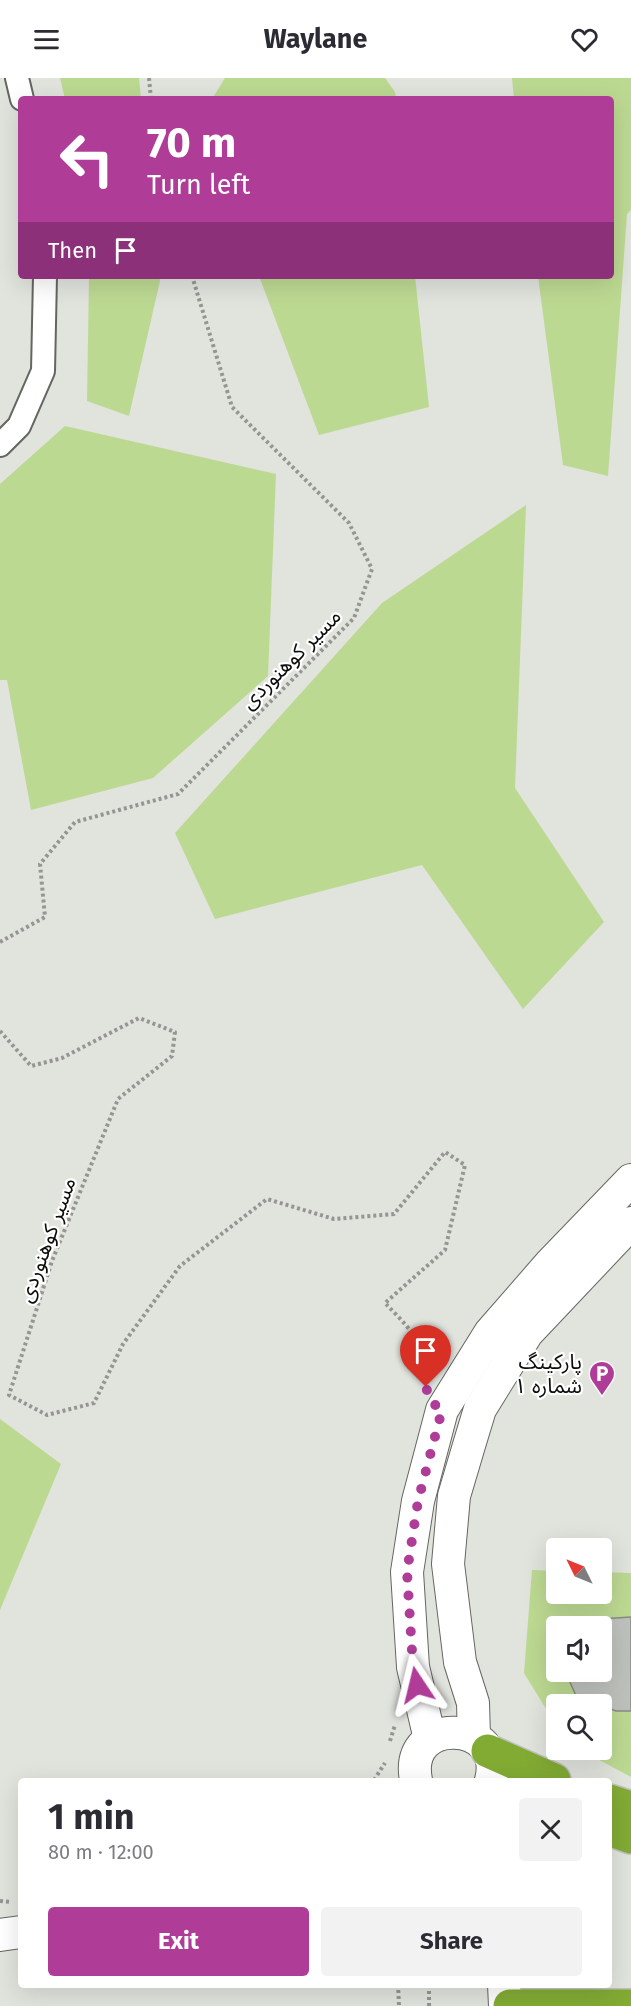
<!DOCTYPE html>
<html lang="en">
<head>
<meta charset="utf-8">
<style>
  :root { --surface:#fff; --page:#f2f2f3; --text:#2b2b33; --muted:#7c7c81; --accent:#af3d98 }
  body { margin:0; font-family:"Fira Sans","Noto Sans Arabic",sans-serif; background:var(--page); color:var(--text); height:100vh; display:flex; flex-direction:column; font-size:22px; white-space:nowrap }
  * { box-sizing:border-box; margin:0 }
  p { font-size:20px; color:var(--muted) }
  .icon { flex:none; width:33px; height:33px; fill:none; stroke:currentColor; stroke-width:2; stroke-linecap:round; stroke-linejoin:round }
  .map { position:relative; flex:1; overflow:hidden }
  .drawer { position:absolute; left:18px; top:1700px; width:594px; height:210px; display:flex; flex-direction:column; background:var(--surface); border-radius:6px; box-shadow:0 6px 24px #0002 }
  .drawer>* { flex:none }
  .hud { position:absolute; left:18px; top:18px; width:596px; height:183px; border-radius:6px; box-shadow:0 6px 24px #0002; background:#af3d98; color:#fff; overflow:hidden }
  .needle { width:39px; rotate:313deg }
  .controls { position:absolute; left:546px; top:1460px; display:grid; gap:12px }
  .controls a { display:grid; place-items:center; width:66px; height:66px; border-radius:6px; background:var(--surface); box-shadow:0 6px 24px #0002; font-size:30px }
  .pin { position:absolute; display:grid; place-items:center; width:51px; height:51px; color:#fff; margin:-62px -26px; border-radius:50% 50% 50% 0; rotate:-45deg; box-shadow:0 0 6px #0007 }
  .pin .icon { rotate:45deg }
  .me { position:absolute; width:66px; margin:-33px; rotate:350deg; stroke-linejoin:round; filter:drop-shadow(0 0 4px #0008) }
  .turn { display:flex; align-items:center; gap:21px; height:126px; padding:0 30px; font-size:27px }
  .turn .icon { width:78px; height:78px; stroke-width:2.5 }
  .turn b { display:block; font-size:42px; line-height:51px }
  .then { display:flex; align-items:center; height:57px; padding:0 30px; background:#0003; gap:12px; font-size:22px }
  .round { display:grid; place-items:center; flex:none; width:63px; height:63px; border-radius:6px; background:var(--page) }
  .overview { display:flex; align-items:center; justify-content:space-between; height:102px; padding:0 30px }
  h1 { font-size:36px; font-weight:700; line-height:45px }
  .cta { display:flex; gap:12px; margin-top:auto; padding:12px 30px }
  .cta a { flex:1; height:69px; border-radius:6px; background:var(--accent); color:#fff; font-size:24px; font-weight:700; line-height:69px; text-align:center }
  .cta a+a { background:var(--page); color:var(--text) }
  header { display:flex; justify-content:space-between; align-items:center; height:78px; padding:0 30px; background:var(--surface); font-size:27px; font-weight:700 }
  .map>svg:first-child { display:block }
</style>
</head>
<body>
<header><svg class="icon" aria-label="menu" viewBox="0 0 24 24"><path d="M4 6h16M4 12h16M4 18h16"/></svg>Waylane<svg class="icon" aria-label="heart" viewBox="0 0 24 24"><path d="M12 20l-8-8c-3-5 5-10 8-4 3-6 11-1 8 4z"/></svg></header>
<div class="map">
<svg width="631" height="1928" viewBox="0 0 631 1928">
  <rect width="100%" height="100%" fill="#e1e3dd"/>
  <g fill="#bcd992" fill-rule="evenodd">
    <polygon points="60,0 139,0 141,21 65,21"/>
    <polygon points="225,0 385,0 395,14 396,21 212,21"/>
    <polygon points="512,0 631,0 631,132 627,136 608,398 563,387 538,198 610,198 610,21 514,21"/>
    <polygon points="89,198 159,198 160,203 129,338 87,323"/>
    <polygon points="259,198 415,198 429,329 319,357"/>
    <polygon points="65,348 276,396 268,598 153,700 31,732 7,602 0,602 0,406"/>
    <polygon points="526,427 515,710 604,844 523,931 422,787 215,841 175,755 382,525"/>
    <polygon points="0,1341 61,1386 0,1532"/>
    <path d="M532,1492L556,1493V1515H602V1494L631,1495V1699L579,1671H602V1626H556V1647L524,1595ZM556,1548H602V1593H556Z"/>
  </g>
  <polygon fill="#bec1bb" stroke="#898b86" stroke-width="1.5" points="631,1539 631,1633 616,1633 602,1628 602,1626 596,1626 577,1620 565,1593 602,1593 602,1548 587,1548 600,1541"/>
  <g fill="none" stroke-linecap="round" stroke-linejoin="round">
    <defs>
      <g id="street">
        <polyline points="17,0 22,21"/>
        <polyline points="0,367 19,348 43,293 45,198"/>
      </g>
      <g id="secondary">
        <polyline points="474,1659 473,1625 460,1584 448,1486 454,1418 470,1364 480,1331 527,1255 631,1145"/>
        <polyline points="430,1661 413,1589 407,1494 418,1423 442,1332 490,1255 551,1185 631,1102"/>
        <path d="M416,1702C403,1636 507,1642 491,1702"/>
        <polyline points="0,1857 21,1854"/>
        <polyline points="504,1906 505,1928"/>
      </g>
      <g id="highway">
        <polyline points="488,1673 554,1702"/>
        <polyline points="609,1723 631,1730"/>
        <polyline points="609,1751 631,1759"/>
        <polyline points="510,1928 631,1928"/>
      </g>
    </defs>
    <use href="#street" stroke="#646661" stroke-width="26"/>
    <use href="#secondary" stroke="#646661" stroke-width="34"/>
    <use href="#highway" stroke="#c0c0c0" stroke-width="36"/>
    <g stroke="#959692" stroke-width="4" stroke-dasharray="3 3" stroke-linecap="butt">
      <polyline points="149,0 151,21"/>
      <polyline points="0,864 45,839 40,786 75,744 178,716 354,540 372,491 349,445 232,329 192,198"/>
      <path d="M0,953L31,988L62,980L139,940L175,954L172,978L118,1021L52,1183L9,1317L47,1337L94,1325L123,1266L180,1188L267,1121L334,1141L394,1136L445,1074L465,1087L445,1172L385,1225C403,1244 431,1269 427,1297"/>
      <polyline points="390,1663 395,1647"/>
      <polyline points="374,1702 385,1685"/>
      <polyline points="0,1823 11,1824"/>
      <polyline points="398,1906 399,1928"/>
      <polyline points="429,1928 429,1906"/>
    </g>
    <use href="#street" stroke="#fff" stroke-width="22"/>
    <use href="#secondary" stroke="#fff" stroke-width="32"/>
    <use href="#highway" stroke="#82ab34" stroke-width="33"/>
  </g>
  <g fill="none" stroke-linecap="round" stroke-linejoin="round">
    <polyline stroke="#af3d98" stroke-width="10" stroke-dasharray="0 18" points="417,1607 413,1589 407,1494 418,1423 442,1332 430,1323 426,1309"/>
  </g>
  <defs>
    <symbol id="parking-pin" viewBox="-11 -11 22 30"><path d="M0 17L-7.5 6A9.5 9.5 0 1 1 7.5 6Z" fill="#af3d98" stroke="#fff"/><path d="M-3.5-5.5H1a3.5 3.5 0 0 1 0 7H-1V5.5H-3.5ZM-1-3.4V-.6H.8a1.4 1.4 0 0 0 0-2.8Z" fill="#fff"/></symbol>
  </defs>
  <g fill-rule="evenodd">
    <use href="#parking-pin" x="587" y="1281" width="30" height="40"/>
  </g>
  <g text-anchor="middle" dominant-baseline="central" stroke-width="4.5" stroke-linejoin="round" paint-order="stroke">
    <g font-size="21" fill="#0c0d0b" stroke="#fff">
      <text transform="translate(291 581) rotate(-45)">مسیر کوهنوردی</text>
      <text transform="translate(47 1162) rotate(-70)">مسیر کوهنوردی</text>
    </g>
    <g font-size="21" fill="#0c0d0b" stroke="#fff" text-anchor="end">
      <text x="582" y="1284">پارکینگ<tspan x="582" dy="24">شماره ۱</tspan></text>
    </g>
  </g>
</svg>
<div class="controls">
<a><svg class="needle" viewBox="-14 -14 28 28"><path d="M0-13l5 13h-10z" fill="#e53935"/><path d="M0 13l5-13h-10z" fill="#7c7c81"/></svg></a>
<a><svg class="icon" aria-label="sound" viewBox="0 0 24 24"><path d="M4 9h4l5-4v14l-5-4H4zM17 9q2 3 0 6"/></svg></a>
<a><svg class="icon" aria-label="search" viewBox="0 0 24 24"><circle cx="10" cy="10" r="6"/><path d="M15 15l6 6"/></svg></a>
</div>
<div class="pin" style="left:426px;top:1309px;background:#d93025"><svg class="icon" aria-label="arrive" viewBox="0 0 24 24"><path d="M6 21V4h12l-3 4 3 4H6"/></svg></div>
<svg class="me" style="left:417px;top:1607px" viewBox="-20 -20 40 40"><path d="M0-17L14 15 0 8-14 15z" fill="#af3d98" stroke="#fff" stroke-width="4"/></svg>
<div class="hud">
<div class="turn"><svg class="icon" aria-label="left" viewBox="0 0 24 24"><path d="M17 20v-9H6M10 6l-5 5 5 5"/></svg><div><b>70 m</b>Turn left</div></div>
<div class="then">Then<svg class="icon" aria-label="arrive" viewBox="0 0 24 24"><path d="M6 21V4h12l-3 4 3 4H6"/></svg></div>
</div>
<section class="drawer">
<div class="overview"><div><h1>1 min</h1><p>80 m · 12:00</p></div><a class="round"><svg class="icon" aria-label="close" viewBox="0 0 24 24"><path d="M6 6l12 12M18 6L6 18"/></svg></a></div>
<div class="cta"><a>Exit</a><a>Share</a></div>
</section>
</div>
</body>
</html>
